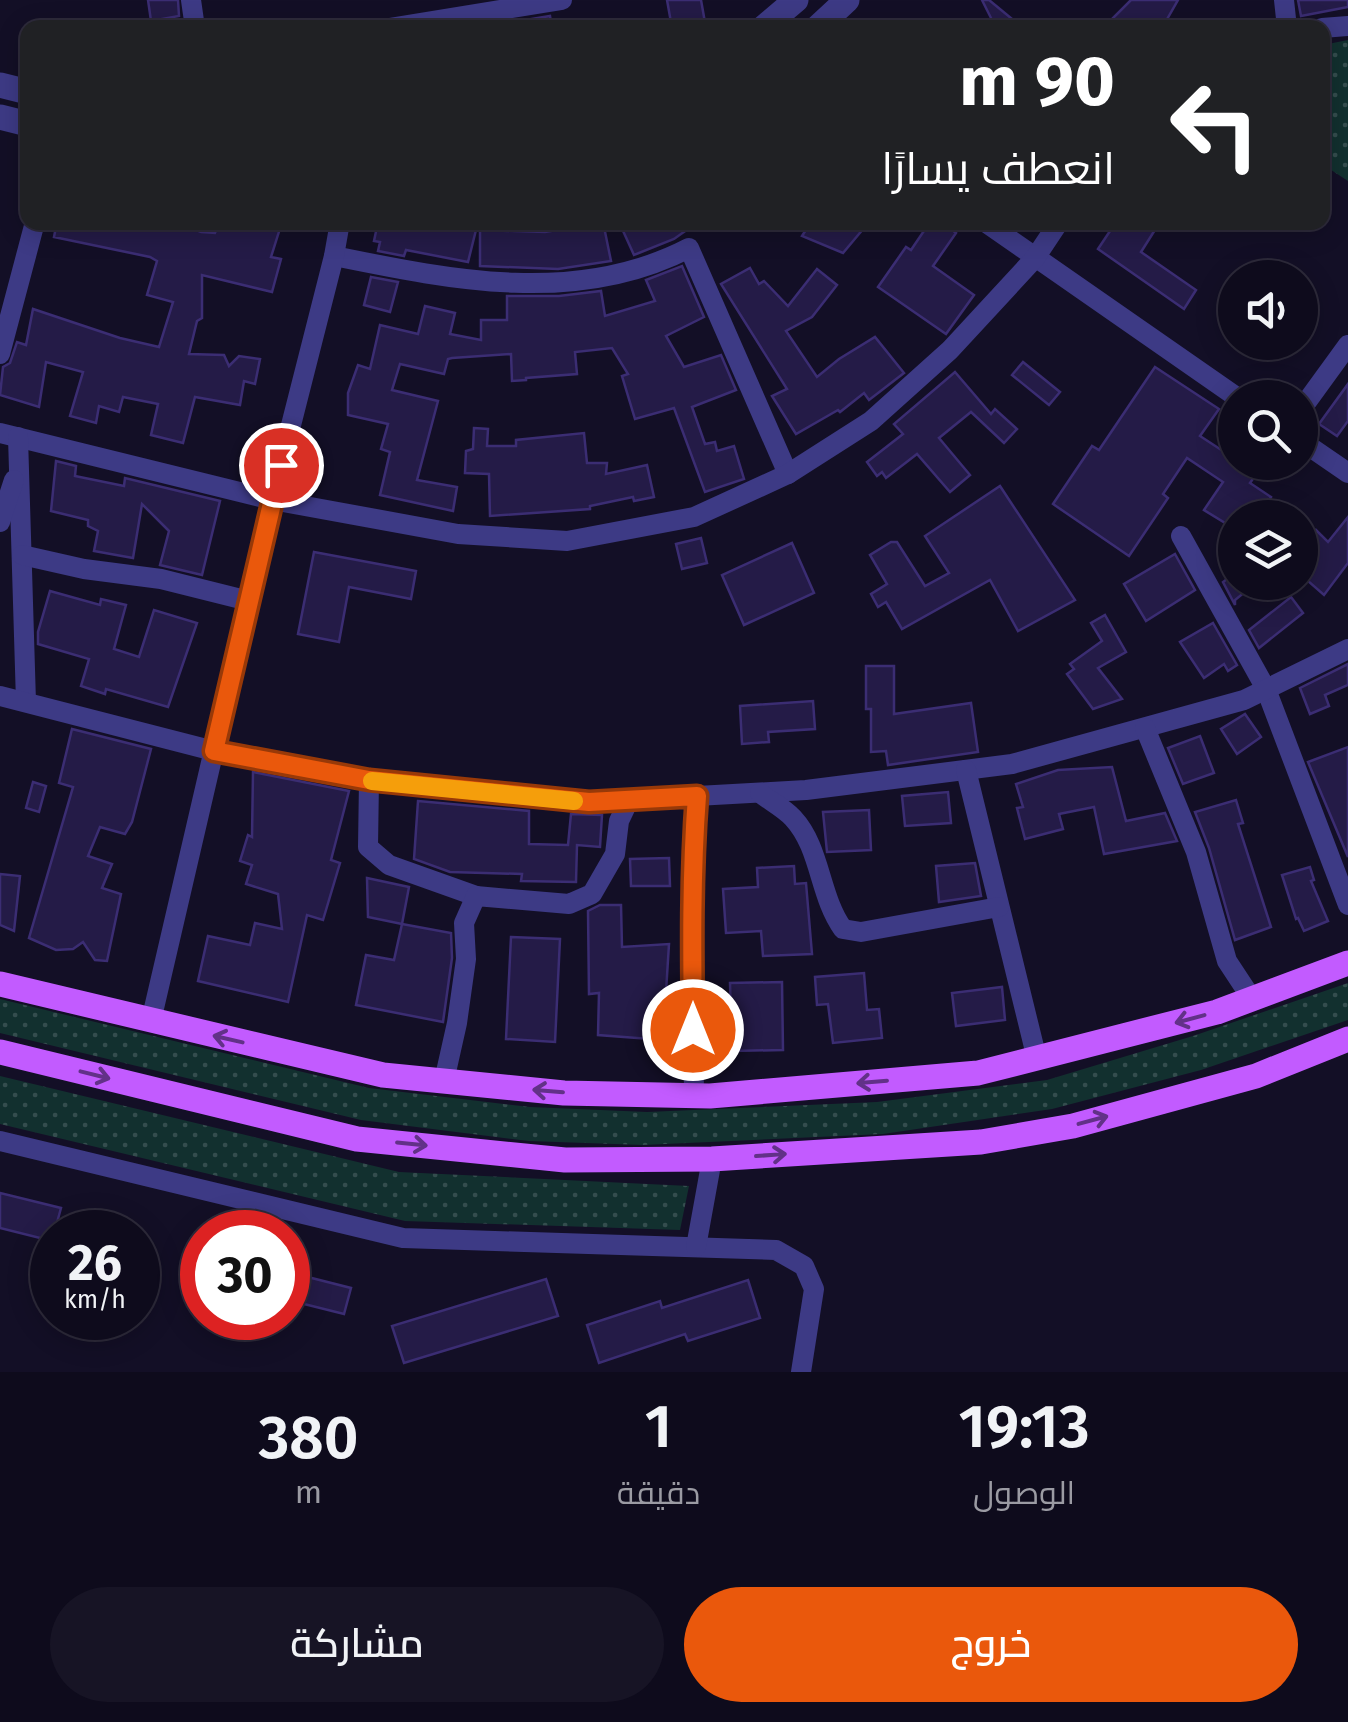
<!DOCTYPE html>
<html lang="ar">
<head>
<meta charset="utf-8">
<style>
  :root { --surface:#0e0b1c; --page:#171425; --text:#f1f3f6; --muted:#9b9ba3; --line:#2e2b3b; --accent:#ea580c }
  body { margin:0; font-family:"Fira Sans",Cairo,sans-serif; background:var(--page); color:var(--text); direction:rtl; height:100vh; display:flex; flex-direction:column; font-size:38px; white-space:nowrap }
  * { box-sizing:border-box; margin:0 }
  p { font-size:32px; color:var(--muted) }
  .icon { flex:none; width:55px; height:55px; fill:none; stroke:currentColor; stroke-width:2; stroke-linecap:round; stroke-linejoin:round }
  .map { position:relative; height:1372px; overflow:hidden; direction:ltr }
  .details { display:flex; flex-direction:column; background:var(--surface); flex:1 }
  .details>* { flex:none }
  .top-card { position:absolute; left:20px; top:20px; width:1310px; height:210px; border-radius:20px; box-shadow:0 5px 25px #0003,0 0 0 2px var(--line); direction:rtl; background:#202124; color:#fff; overflow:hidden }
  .buttons { position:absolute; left:1218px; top:260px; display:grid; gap:20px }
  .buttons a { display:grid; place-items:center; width:100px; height:100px; border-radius:50%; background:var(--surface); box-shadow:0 5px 25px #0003,0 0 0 2px var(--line); font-size:50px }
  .speed { position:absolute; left:30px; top:1210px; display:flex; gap:20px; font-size:50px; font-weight:700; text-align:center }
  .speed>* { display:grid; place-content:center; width:130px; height:130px; border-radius:50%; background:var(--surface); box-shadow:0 5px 25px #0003,0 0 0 2px var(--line); line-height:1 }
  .speed small { font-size:25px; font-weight:400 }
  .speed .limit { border:15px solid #d22; background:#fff; color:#111 }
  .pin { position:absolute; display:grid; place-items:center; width:85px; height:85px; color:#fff; margin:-42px; border:5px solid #fff; border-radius:50%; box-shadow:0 2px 10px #0007 }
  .me { position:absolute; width:110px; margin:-55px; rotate:0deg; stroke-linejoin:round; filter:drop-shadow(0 0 8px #0008) }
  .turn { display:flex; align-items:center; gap:35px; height:210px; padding:0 50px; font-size:45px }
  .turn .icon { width:130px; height:130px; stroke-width:2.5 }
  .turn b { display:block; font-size:70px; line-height:85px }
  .eta { display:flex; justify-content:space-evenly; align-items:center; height:170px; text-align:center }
  .eta b { font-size:60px; font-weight:600; line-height:70px }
  .primary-button { display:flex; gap:20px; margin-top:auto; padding:20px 50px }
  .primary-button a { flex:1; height:115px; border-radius:60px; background:var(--accent); color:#fff; font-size:40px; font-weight:600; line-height:115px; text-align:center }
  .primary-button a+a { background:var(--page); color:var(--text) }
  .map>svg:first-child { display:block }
</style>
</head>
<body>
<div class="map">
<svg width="1348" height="1372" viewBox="0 0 1348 1372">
  <defs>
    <pattern id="grass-dots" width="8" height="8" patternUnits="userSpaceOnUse" patternTransform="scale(2.5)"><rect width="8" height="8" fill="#12302f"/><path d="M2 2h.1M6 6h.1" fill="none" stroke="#344d4e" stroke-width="1.8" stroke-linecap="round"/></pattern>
  </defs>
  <rect width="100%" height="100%" fill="#130f26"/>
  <g fill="url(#grass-dots)">
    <polygon points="1348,40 1348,181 1322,164 1323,45"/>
    <polygon points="1348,983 1348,1020 1201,1070 1052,1109 883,1134 643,1145 529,1141 361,1120 0,1033 0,999 369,1088 530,1107 647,1112 877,1102 1047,1080 1193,1036"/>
    <polygon points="0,1076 399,1172 689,1186 680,1230 405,1221 0,1124"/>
  </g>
  <g fill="#241b47" stroke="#3b2d73" stroke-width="2.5">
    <polygon points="148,0 178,0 179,16 151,21"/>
    <polygon points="667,0 701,0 706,28 672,28"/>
    <polygon points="982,0 989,0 1023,28 986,28 992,20"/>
    <polygon points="1131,0 1178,0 1162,28 1103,28"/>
    <polygon points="1298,0 1348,0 1348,7 1301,16"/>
    <polygon points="550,16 552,28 513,28 513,22"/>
    <polygon points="57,222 178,222 201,232 215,233 219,222 282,222 271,257 281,259 272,292 202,275 202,318 197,321 189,354 224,355 229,366 239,356 260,359 255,384 244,381 240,405 195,397 183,443 151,435 158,404 123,397 119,412 99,406 96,423 70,416 83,372 46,362 39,407 0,395 3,367 10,363 17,342 26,345 33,309 120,338 159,347 173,302 147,295 157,261 150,257 54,237"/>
    <polygon points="378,222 461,222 476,230 468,262 406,250 404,256 378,251 380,242 374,241"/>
    <polygon points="556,222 603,222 611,261 558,269 480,266 480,230 545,232 557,230"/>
    <polygon points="619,222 698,222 674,239 634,255"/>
    <polygon points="811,222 869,222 843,253 802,236"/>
    <polygon points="930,222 942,222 956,233 933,266 974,295 946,334 878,287 906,247 911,250"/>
    <polygon points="1116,222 1160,222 1141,252 1196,290 1184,309 1098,249"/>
    <polygon points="682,266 704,317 666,336 684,367 721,355 736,390 692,407 705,444 715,442 717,451 734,446 744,479 705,492 674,408 635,419 622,376 628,374 612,348 575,352 577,374 526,378 526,380 512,381 511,354 452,358 448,359 444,374 400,364 392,390 438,401 417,480 457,487 453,511 380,495 390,452 381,449 388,424 348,415 348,393 358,365 370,369 380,325 418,334 425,306 455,313 450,334 481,340 481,320 507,320 507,296 559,296 601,291 605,316 655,301 646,280"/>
    <polygon points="750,268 759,284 764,281 788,306 817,269 837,285 812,317 786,331 817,377 839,359 875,337 904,373 869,400 864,393 840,412 838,410 796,434 772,396 787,389 721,284"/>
    <polygon points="371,277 398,282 390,312 364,305"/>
    <polygon points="1023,362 1060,392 1049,405 1012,375"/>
    <polygon points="1155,367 1219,409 1200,436 1235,459 1235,462 1241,462 1257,473 1250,483 1271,497 1258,518 1235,518 1235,529 1204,510 1223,482 1187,458 1163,494 1168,498 1129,556 1053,504 1092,446 1099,450"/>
    <polygon points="955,372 991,414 995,409 1017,429 1004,443 971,412 939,438 970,475 950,492 917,454 886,478 882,472 877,476 867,462 903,434 894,424"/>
    <polygon points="1348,384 1348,421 1337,436 1319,424"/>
    <polygon points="474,428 488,429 487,446 516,446 516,440 584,433 587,463 607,463 606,474 647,465 654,497 634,501 633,497 590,506 590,509 490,516 489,474 465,473 466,451 473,449"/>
    <polygon points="56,461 76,466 75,476 124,486 125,478 220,501 202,575 160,565 169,531 142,504 133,558 94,551 98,531 88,526 88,520 51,511"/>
    <polygon points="1000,486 1075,600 1018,631 990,580 902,629 886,602 878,607 871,594 887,584 870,555 891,542 897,542 925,586 949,573 925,536"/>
    <polygon points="1348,517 1348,563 1324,595 1300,574 1300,554 1316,530 1328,542"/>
    <polygon points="701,538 707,563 682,569 676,544"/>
    <polygon points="792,543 814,593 744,625 722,575"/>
    <polygon points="314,552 416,571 411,599 349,587 339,642 298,634"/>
    <polygon points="1175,554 1195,590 1146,621 1124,584"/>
    <polygon points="1235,573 1235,582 1257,582 1235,600 1235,605 1223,582"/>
    <polygon points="50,591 100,605 101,599 126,605 114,649 139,657 154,610 197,623 168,707 106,689 105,694 81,686 89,659 38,644 38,632"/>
    <polygon points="1291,597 1303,613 1259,648 1249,630"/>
    <polygon points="1105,615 1126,652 1098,668 1122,699 1093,709 1067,674 1074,669 1070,664 1102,641 1091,623"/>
    <polygon points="1213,623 1237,665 1228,671 1224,664 1204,678 1180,642"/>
    <polygon points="1348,664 1348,685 1325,695 1329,706 1310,714 1300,688"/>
    <polygon points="866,666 894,666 894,714 971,703 978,752 888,765 886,751 871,752 871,709 866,709"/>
    <polygon points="813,701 815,729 768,732 769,742 742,744 740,706"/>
    <polygon points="1245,714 1261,737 1237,754 1221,729"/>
    <polygon points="72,729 151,749 132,822 125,834 100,827 88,856 112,864 102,888 121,894 107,961 95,960 83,942 73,949 56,950 29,938 73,787 59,783"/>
    <polygon points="1200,736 1214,773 1183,784 1168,748"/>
    <polygon points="1348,747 1348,857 1308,762"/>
    <polygon points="1112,767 1126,821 1165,813 1177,841 1104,854 1094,807 1059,814 1063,829 1025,839 1017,808 1023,807 1016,784 1058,770"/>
    <polygon points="253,772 349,791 331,860 340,863 323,920 307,915 288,1002 198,981 208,936 250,945 255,923 282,929 278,894 246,884 252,865 240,861 248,835 252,837"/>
    <polygon points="33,782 46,786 39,812 26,808"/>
    <polygon points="948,792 951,823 905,826 902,796"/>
    <polygon points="1236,800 1243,823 1238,824 1271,927 1235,940 1209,848 1195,812"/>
    <polygon points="418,801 529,811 529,844 568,845 571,814 602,815 600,847 577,845 576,882 521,881 522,874 450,872 414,859"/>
    <polygon points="869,810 871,850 827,852 823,812"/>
    <polygon points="669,858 670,886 631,886 630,859"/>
    <polygon points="975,863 981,896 939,902 936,866"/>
    <polygon points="794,866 795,884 806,883 812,954 763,956 761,931 726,933 723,889 758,887 757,868"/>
    <polygon points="1310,867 1314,880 1311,881 1328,921 1304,931 1298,918 1296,919 1282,875"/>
    <polygon points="0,874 20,876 14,931 0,925"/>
    <polygon points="367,878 409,887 402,924 368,917"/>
    <polygon points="600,905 621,905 622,947 669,944 663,1040 598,1035 599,993 589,994 588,911"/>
    <polygon points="402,924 451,933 452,958 443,1022 356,1005 366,955 394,960"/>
    <polygon points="511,937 560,939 555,1042 506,1039"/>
    <polygon points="864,973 867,1010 879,1009 882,1038 833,1043 828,1004 817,1005 815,977"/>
    <polygon points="782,982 783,1050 732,1051 730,983"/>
    <polygon points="1002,987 1005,1020 956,1026 952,993"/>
    <polygon points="0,1193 61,1208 52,1241 0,1228"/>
    <polygon points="288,1272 351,1288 344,1314 288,1300"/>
    <polygon points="546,1279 558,1316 404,1363 392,1326"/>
    <polygon points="748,1280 760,1318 688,1341 685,1334 599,1363 587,1325 660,1301 662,1308"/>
  </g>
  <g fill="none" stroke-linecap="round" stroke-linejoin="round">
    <g stroke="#3d3a85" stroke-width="20">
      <polyline points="191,0 195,28"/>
      <polyline points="1284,0 1287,28"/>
      <polyline points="389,28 562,0"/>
      <polyline points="1322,28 1348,26"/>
      <polyline points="985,222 1238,398"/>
      <path d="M334,256C452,280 577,306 689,248L788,474"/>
      <polyline points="0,354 35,222"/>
      <polyline points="1300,411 1348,345"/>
      <polyline points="0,433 272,500 458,534 567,541 694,517 788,474 871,421 950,350 1035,258 1059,222"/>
      <polyline points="18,437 26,702"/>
      <polyline points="1300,440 1348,473"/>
      <polyline points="0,522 14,480"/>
      <polyline points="1181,536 1266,689 1348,905"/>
      <polyline points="22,555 84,569 161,579 249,601"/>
      <polyline points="0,696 214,751 369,780 589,802 806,790 1012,764 1244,700 1348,649"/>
      <polyline points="1145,728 1196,852 1227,961 1252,999"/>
      <polyline points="966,770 1037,1059"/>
      <polyline points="369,780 368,847 389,865 476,896"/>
      <path d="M760,793C770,801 784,808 793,818C821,848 819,896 843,929L861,932L999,907"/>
      <polyline points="151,1021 272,500 334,256 340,222"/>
      <polyline points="444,1081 457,1023 466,959 464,923 476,896 569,904 592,894 615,854 619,821 629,800"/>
      <path d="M694,1095C693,995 690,896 697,796"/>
      <polyline points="0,1141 403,1238 776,1250 804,1266 814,1289 801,1372"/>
      <polyline points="696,1247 712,1159"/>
    </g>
    <g stroke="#3d3a85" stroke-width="25">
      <polyline points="763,28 796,0"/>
      <polyline points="817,28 847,0"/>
      <polyline points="0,85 28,92"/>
      <polyline points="0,117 28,124"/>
    </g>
    <g stroke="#c25bff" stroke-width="25">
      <polyline points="0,984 383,1075 564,1093 710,1096 978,1073 1217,1012 1348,963"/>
      <polyline points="0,1052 357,1139 565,1160 712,1159 981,1142 1073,1126 1256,1076 1348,1039"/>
    </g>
  </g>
  <defs><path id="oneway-shaft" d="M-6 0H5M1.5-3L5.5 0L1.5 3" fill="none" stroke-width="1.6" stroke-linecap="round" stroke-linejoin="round" transform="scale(2.5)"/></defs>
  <g stroke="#623188">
    <use href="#oneway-shaft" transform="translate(1190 1019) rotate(165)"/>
    <use href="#oneway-shaft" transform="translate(228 1039) rotate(-167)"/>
    <use href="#oneway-shaft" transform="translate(95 1075) rotate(14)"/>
    <use href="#oneway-shaft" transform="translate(872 1082) rotate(175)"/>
    <use href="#oneway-shaft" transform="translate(548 1091) rotate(-175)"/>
    <use href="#oneway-shaft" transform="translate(1093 1120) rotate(-15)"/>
    <use href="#oneway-shaft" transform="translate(412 1144) rotate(6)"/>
    <use href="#oneway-shaft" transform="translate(771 1155) rotate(-4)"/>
  </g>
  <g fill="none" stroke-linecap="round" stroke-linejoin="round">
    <defs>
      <path id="route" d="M281,465L214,751L369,780L589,802L697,796C691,874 692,952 693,1030"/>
    </defs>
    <use href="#route" stroke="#983908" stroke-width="25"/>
    <use href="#route" stroke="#ea580c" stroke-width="18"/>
    <polyline stroke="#f59e0b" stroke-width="18" points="372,781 574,801"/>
  </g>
</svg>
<div class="buttons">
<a><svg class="icon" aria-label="sound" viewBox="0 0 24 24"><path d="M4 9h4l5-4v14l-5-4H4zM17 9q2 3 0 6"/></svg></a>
<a><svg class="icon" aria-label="search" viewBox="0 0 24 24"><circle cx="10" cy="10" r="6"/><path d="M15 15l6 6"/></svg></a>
<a><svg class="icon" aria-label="layers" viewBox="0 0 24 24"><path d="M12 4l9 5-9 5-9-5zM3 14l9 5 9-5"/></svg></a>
</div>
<div class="speed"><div>26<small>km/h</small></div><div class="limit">30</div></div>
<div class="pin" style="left:281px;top:465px;background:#d93025"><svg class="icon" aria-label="arrive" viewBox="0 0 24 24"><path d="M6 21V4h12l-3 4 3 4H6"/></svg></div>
<svg class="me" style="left:693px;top:1030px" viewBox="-20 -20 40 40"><circle r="17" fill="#ea580c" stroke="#fff" stroke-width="3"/><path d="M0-11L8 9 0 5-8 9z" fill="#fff"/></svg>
<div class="top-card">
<div class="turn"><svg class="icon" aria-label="left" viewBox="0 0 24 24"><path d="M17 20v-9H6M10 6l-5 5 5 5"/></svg><div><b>90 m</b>انعطف يسارًا</div></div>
</div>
</div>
<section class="details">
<div class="eta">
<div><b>19:13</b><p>الوصول</p></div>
<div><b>1</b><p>دقيقة</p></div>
<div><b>380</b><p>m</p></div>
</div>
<div class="primary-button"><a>خروج</a><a>مشاركة</a></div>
</section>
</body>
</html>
